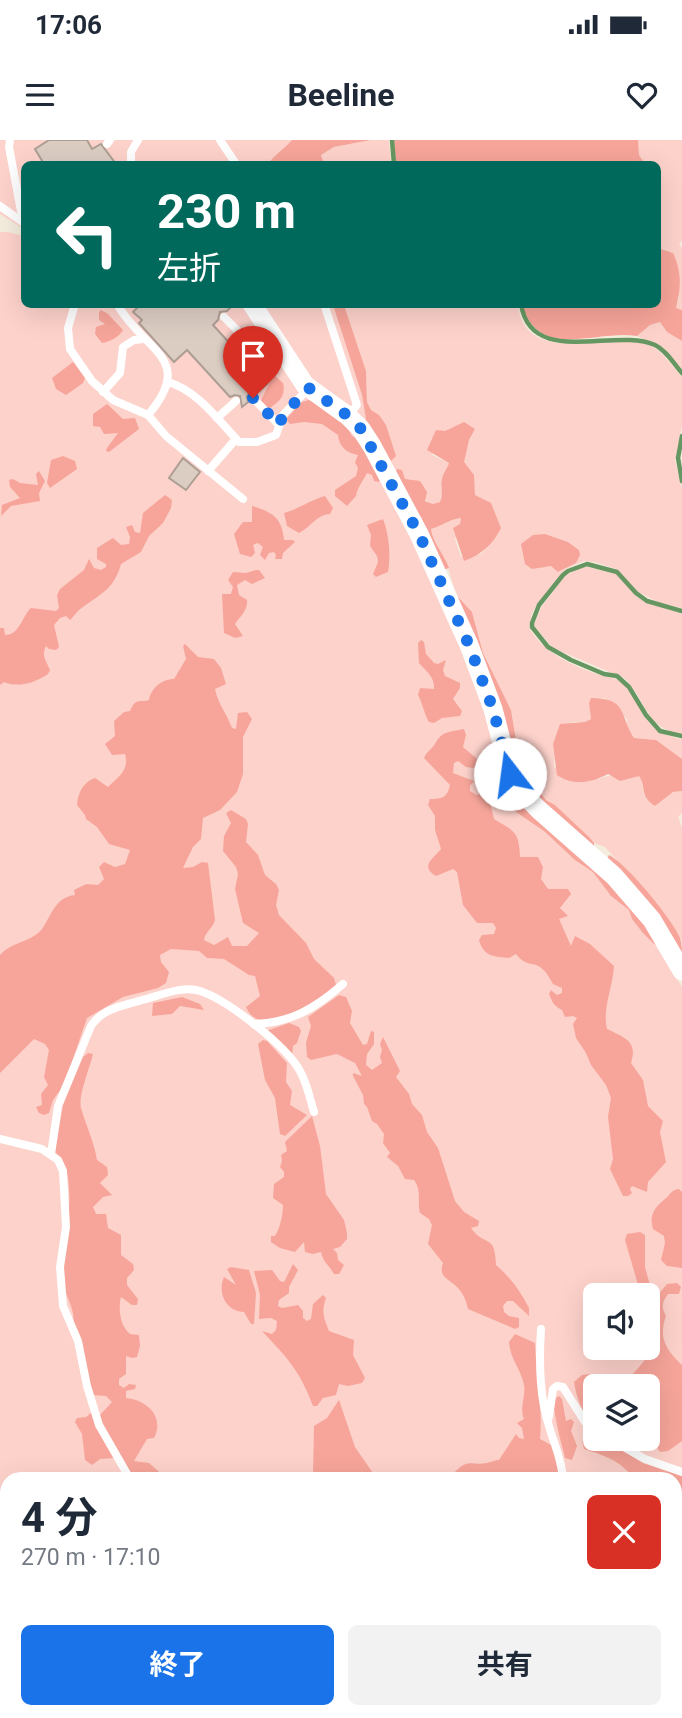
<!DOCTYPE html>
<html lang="ja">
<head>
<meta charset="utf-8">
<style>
  :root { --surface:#fff; --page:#f2f2f3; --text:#1f2937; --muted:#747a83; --accent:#1a73e8 }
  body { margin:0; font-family:Roboto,"Noto Sans JP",sans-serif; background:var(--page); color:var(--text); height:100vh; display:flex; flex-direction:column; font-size:26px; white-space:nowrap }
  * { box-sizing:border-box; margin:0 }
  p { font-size:23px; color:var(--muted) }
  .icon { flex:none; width:38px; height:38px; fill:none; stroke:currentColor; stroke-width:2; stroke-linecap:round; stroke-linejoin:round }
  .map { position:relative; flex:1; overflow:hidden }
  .drawer { position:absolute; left:0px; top:1332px; width:682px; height:247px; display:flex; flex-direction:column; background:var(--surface); border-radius:21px 21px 0 0; box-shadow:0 7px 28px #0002 }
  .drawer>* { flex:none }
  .guide { position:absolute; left:21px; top:21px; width:640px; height:147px; border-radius:10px; box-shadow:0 7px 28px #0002; background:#00695c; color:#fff; overflow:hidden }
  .buttons { position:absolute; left:583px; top:1143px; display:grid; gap:14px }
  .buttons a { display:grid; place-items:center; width:77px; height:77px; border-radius:10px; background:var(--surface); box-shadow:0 7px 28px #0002; font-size:35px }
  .pin { position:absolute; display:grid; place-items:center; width:60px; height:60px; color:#fff; margin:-72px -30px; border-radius:50% 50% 50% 0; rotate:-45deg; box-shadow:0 0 7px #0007 }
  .pin .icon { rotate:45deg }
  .me { position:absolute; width:77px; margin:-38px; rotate:345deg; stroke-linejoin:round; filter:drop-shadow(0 0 5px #0008) }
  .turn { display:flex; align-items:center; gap:24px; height:147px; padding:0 21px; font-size:32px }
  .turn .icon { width:91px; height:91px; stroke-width:2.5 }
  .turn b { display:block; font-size:49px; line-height:60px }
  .round { display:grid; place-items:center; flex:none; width:74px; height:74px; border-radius:10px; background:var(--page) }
  .head { display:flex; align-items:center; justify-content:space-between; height:119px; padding:0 21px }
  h1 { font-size:42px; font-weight:700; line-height:52px }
  .button { display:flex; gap:14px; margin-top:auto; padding:14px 21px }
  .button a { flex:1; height:80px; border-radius:10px; background:var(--accent); color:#fff; font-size:28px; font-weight:700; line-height:80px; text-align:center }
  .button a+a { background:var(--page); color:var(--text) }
  .status { display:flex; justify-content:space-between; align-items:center; height:49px; padding:0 35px; background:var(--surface); direction:ltr }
  .status svg { height:19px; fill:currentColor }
  header { display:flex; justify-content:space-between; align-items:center; height:91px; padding:0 21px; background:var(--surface); font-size:32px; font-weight:700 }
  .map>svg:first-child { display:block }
</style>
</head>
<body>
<div class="status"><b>17:06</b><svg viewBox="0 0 49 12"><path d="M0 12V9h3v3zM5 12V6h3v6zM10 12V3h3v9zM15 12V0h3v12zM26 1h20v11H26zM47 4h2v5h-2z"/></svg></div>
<header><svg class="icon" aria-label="menu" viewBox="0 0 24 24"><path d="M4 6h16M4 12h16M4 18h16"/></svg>Beeline<svg class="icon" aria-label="heart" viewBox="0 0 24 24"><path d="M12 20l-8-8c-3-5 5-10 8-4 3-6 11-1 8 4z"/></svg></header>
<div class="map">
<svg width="682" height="1578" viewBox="0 0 682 1578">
  <rect width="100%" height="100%" fill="#f4ecdd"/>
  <g fill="#fdd2cb" fill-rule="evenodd">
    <path d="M0,0H292C284,9 275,14 268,24H24V89L0,74Z"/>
    <polygon points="371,0 389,0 391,24 324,24 321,15 334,7"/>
    <polygon points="638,0 682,0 682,101 679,103 682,109 682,170 676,168 679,158 673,113 658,108 658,24 645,24 639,15"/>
    <path d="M0,92H8L24,96V164L333,165L362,255L368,291L379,275L371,271L367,262L366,231L344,165H518C524,227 608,193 646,204C662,209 671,225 682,237V286L675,321L682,348V468L658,462L636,451L616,429L595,422L584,421L566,429L538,463L532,473L529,487C541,512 575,527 600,535C608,538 615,537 621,542C649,564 636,591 682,599V619L656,600L634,598L627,587V579L605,558H592L589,563L591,579L585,582H572L553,604L555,611L554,627L599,639C612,632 625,639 639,635C646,649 639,656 655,666L673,652L682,651V673L678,677L682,688V801L652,759L605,707L594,703L555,665L546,660L533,643L516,600L511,570L483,513L472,472L458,457L454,448L446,420L431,397V389C442,386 451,379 462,378L455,399L461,417L482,413L498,395L500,388L491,364L475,355C475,338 467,336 464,322C462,312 470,298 475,289C445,283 445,290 432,315L449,323C447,329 443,333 442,339C440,348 444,353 440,362L433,364L425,360L405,339L499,616L636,771L682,847V1336L643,1323L608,1302L593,1313C612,1317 622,1325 635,1339H7V1572H590L593,1578H0ZM545,394L568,402L579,410L576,423L559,432L551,426L525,424V415ZM595,1155H648V1208H595ZM595,1246H648V1298H595Z"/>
    <polygon points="660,182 667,192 682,201 682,229 662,207 637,196 650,185"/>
    <path d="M584,426L616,434L637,457L650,464L682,473V594C644,588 648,561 624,538L553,508L535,487L534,484L542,466L565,436Z"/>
  </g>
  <g fill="#f7a59a">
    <path d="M292,0H371L334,7L321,15L324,24H268C275,14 284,9 292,0Z"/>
    <polygon points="394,0 638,0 639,15 645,24 396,24"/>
    <path d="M658,108L673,113C682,132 681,148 676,168L682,170V201L667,192L660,182L650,185L637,196C597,189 539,222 522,165L658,164Z"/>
    <polygon points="333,165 344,165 366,231 367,262 371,270 379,275 386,285 396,316 391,321 368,291 362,255"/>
    <path d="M101,170L108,174L123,190C119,197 110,202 102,203L95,194L96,187L105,184L99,180V172Z"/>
    <path d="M252,215L283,243C286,256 279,262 268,269L263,266L261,260L269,244L252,223Z"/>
    <polygon points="73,222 85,238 83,243 66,255 56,249 52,238"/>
    <path d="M309,260C324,265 345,280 352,296L358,299L380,340L379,342L374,341L372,335L367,333C363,341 357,348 356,356L347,366L335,356V350L356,336L358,328L355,322L358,315C347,313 339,307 338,295L322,284L304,282L290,284L286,279L302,262Z"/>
    <polygon points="107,264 123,279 135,278 139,289 109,312 106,311 107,308 118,293 104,294 100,287 93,286 93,274"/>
    <path d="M464,282L475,289L469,300L464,322L474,335L475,355L491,363L501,388C494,404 479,416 464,421L453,388L460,384L461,378C450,379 442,386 431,389C432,402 445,415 449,428L443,430L421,377L415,374L394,335L397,329L402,330L405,339L420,341L427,352L425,361L433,364L440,362C444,353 440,348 442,339C443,333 447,329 449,323L427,310L436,290L445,291Z"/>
    <polygon points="63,316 75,321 77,329 50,348 47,343 51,320"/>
    <polygon points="39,331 45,341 39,353 40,361 11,366 1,376 2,365 20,358 10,347 9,340 13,339 20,343 38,345 36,334"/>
    <path d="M165,355L172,360L171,368L163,383L149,396L141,412L121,424C114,449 102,453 83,467C78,470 75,475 70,480L66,476L60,478L54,485L59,507L56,510L49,509L46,506C41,516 46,520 50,530L48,534C35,543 18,548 4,542L0,545V488H4L5,495C20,495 22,476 31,468L56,471L59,468L57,455L60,449L84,430L89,419L94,428L101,430L106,427V424L97,419V408L113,398L121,405L129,404L130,397L126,387L132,385L135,392L140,393L143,373Z"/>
    <path d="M325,356L333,368L330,374C316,375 311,387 299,393L287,386L284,373C299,369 310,360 325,356Z"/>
    <path d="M252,366C272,372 282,377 284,400H293L295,402L283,413L282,419H275L276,415L274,412L269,413L265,420L260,415L263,407L258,403L253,405L255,413L251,417L240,414L234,394L243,382H252Z"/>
    <path d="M383,379C389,394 391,416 388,432L376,437L373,434L378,422L377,416L370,406L371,395L367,385Z"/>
    <polygon points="545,394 568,402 579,410 580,415 576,423 558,432 551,426 532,429 525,424 521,404 533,395"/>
    <path d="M256,430H259L265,438L252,444L245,440L237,445L239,455L247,460C248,471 240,476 235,484L243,496L235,498L224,493L222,454H231L233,447L228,440L233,432L246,433Z"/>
    <polygon points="458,457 472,472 483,513 511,570 516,600 533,643 546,660 555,665 589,697 594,703 594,708 525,648 456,459"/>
    <path d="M421,500L424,502L426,514L434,523L438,524L446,520L443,530L445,536L460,543V548L453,559L462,571L460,576L442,578L434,583L429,582C424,574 423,564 418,555L420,548L434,549C435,537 426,531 419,523L418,503Z"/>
    <path d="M185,504L198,517L214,519L221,528L226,544L215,549C218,564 227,574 232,588L236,589L238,573L247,572L252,579L243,597V634L237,652L220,670L203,678L201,699L193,707L183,728L193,727L202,722L208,723L215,780C213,788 205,792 204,800L214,805L228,797L232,806H247L259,793L243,783L235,749L238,734L236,727L223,711L224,696L231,683L226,673L231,670L246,679L248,684L246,702L258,715L265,735L276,744L279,750L276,765L279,775L306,803L314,819L334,838L336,845C319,859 260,902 246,867L260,856L255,836L249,835L224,819L207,818L199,811L171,809L160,815L161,822L169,832L166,843L158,848L123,857L87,878L64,945L53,960L49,973L44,975L39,973L36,967L42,965L41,954L48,945L44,937L49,910L45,904L34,899L0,933V815C11,802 32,802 42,789C52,775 55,757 75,755L74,750L86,744L98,745L104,739L99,727L104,722L115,727L125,724L130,710L109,704L97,687L86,679L85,675L77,665C78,653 83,642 95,638L108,647C118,637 130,630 125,614L112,615L105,604L115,596L114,581L124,572L130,571C136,557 139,563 149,560C151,548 162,539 174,539L186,519L183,506Z"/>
    <path d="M591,558C628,558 619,575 634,598L656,600L682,619V651L673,652L655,666C639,656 647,648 639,636L620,641L608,634C591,643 573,646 557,635L553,604L560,584L585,582L591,579L589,563Z"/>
    <path d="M464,589L466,595L463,607L476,618L478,623L473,628L466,627L458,621L454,623L453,633L474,641L470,646V651L477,655L484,653L489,658L494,679C514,691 519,691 520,717H538L543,727L541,739L548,749H568L571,754L560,768L568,776L559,779L571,806L575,796L590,804L614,826C613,847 602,869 607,889C625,898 638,901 631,923L643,940L648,966L663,981L660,992L666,1022L648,1042L647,1052L632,1046L630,1049L632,1053L628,1056H623L610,1029L613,1019L608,977L611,958L606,945L591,925L586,913L576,898L573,884L577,878L573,876L565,877L562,870C554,866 552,862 549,854L551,850L557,855L562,853V848L553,844C537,813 531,833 516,814L509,818C494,817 483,816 479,800L482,795L494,794L496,788L493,783H477L463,765L457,732L453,729L436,736C420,726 432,720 441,709L435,690V676L428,665L430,659C442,659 447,658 450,645L424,618C427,611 431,610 435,604C442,591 449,592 464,589Z"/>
    <polygon points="512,651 618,750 660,805 654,804 643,793 632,779 629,770 611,756 593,732 575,720 544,691 516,672 512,666"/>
    <path d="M609,715C628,725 671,778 680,798C682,804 682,812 682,819L606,721Z"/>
    <path d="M339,855L346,857L352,871L350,883L363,905L367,904L371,891L374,892V904L367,914L366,925L372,930L382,923L380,917L382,910L380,904L383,897L400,931L396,937L409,954L412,964L422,975L427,992L438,1008L455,1061L464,1072L479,1081L478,1086L471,1088C485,1108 495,1092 496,1125C510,1137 521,1152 529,1168V1176L513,1161H507L503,1166L504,1172L509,1176L519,1178V1187L515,1189L468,1169C466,1160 463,1153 457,1147C448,1138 438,1137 443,1123L428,1104L432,1085L429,1079L420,1073C417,1062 422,1050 414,1040L405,1039L398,1026L387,1017L390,1013L383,1003L384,994L377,984L372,981L367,967L364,964L363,955L353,936V933L362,936L355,923L337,914L311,920L307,917L306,903L311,886L308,877Z"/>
    <polygon points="182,857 200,864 204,870 180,866 172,874 152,876 153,863"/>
    <polygon points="289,883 299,887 301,891 297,903 293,906 292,916 266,891"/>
    <polygon points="263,900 267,901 287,923 286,942 292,951 290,965 307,975 285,996 280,994 275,958 265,940 258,904"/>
    <path d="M88,913L93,914C90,927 78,956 81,968C86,985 94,1002 97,1020L107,1027L108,1035L100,1043L112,1055L103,1057L93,1067L96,1074H106L108,1088L121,1095V1115L133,1124L134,1130L127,1138V1145L138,1159L137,1165H132L121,1157C118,1169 120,1186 130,1194L139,1195L140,1206L137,1217L132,1218L126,1216V1234L119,1239V1245L124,1248L129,1244L136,1245L135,1249L126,1251V1258C147,1260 165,1277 154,1298L147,1299L134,1321L149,1323L167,1339H134L101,1284L99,1276L112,1262L106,1256L92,1255L73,1183C76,1169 65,1157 63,1142C61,1110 83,1035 55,1012L63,965L83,917Z"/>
    <path d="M312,976L320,1006L326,1054L344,1080L347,1093V1099L340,1107L333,1109L337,1113L338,1120L344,1125L339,1134H334C329,1125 323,1122 321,1112L313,1114L305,1112L304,1102L295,1112L280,1108L271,1102V1096H275C280,1088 283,1075 283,1065L273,1058L274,1044L284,1037V1032L280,1027L282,1021L281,1015L287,1011L285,1002Z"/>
    <path d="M679,1049L682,1052V1128L667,1126L661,1120L665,1103L664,1096L653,1089C649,1075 654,1068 665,1059C671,1054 671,1050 679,1049Z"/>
    <path d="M640,1092L645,1095V1127L652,1153L657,1156L667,1144L677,1143L681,1147L679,1154H668C662,1162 661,1167 666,1176C658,1198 666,1210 682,1225V1301L668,1311L660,1312L652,1300L650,1292L648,1290V1246H595V1284C581,1272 577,1259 574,1242L582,1235L590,1234L599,1243C607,1244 615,1245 622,1242C632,1238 652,1213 654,1203L648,1192V1155H641L625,1100L627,1094Z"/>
    <path d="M293,1124L298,1130L289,1147V1153L279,1160L278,1166L282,1168L298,1165L303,1171V1178L307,1181L311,1179L313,1164L323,1155L326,1158C321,1172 324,1178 329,1191L354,1200L353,1215L365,1238L362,1243L348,1246L339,1244L336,1255L323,1258L317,1266H313C299,1229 288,1219 262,1191L272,1194L276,1190L277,1181L271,1178L259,1179L260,1155L254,1131L272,1130L280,1141L284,1142Z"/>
    <path d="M231,1127L249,1130L256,1153L254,1184H251L244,1172C226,1171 217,1153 224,1137L236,1145L227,1129Z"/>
    <path d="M515,1194L535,1203C536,1235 543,1267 540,1299L553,1306L559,1337L558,1339H453V1334C468,1317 471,1326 487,1323C491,1322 495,1320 499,1320L516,1294L519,1298L524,1299L522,1288L517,1283L524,1279C519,1267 526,1257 524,1245C521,1229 510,1219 509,1202Z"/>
    <path d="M559,1256L562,1259L566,1281L571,1279L574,1282L571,1291L577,1306L572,1320L565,1318C560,1298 555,1280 553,1260Z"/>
    <polygon points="339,1260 355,1307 377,1339 307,1339 313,1335 314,1286 327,1278"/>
    <polygon points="92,1272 97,1289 115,1318 100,1319 92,1325 85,1320 82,1294 75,1282 77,1278 86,1277"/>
    <path d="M594,1299L608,1302L643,1323L682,1336V1450L676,1446V1339H635C616,1318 609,1318 584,1309L582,1301Z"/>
  </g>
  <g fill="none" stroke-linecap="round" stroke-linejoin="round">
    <g stroke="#669762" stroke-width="4.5">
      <polyline points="392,0 394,24"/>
      <path d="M521,164C531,228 615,187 655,205C666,210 674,224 682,233"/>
      <polyline points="682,296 678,318 682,341"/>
      <polyline points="682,471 647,461 636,453 617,432 587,424 568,431 563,435 539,465 532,483 532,487 548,507 571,520 604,534 617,536 629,547 646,575 660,591 682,596"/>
    </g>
  </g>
  <g fill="#dccdc3" stroke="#ad9e94" stroke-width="2">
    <polygon points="49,0 87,0 92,9 101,4 116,24 44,24 35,9"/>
    <polygon points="141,164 234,164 227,171 220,172 218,180 213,185 267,244 257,253 249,253 247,257 248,262 242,267 240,256 235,255 230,257 187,210 174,222 139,183 142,180 133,172"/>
    <polygon points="183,318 200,332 186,350 169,338"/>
  </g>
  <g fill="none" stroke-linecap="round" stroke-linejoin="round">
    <g stroke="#fff" stroke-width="8">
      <polyline points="10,0 9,7 21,71 24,78"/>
      <polyline points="220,0 236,24"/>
      <polyline points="107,4 110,0"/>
      <polyline points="131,24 131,12 138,0"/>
      <polyline points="0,66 24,83"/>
      <polyline points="75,164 68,188 70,209 92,241 113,260 148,275 166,296 243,359"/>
      <path d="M117,164C143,211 197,218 148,275"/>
      <polyline points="324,164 357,265 348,276"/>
      <polyline points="224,177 255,208 261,208 275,200"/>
      <path d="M168,242C197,250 219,281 239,302H257L276,295L283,275L309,248"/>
      <polyline points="103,252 120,233 123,207 134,200 144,199"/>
      <polyline points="253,258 279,285"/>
      <polyline points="217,278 236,261"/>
      <polyline points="208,331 236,299"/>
      <path d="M254,884C291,883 316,868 343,844"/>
      <polyline points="0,999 42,1009 58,1020 63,1031 66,1087 60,1127 63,1166 78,1201 87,1246 99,1285 130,1339"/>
      <path d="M51,1014L58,966L91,886C103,868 123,866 142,860C159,856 183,845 200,851C228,860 286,906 300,931C307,943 310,959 314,972"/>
      <path d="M541,1189C539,1220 539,1256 549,1286C554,1304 562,1320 563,1339"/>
      <polyline points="549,1277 553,1249 557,1246 563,1247 585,1282 595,1291"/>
      <polyline points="608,1298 645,1319 682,1332"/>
      <polyline points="204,1572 206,1578"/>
    </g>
    <polyline stroke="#fff" stroke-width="19" points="252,164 305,245 348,276 361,289 372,306 419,394 469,505 493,569 510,634 517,647 538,669 614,736 652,780 682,831"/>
  </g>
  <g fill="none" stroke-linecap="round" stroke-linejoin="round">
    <polyline stroke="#1a73e8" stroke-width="12" stroke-dasharray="0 21.6" points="253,258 279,285 283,275 309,248 348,276 361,289 419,394 469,505 493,569 510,634"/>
  </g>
</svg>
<div class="buttons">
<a><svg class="icon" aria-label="sound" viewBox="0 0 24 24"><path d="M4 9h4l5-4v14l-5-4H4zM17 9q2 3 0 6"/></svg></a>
<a><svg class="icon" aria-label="layers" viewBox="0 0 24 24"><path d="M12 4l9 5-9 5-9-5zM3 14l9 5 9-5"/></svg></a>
</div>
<div class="pin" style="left:253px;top:258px;background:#d93025"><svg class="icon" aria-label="arrive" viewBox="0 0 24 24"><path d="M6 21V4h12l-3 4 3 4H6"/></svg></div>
<svg class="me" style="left:510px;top:634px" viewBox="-20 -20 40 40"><circle r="19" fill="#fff"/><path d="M0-13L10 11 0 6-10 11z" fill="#1a73e8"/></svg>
<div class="guide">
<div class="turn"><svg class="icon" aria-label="left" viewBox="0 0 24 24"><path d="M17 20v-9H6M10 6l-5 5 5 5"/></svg><div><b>230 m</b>左折</div></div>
</div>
<section class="drawer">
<div class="head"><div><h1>4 分</h1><p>270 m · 17:10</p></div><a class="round" style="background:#d93025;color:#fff"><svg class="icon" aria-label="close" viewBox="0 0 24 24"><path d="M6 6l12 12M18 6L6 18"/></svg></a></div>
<div class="button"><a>終了</a><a>共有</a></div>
</section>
</div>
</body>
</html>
